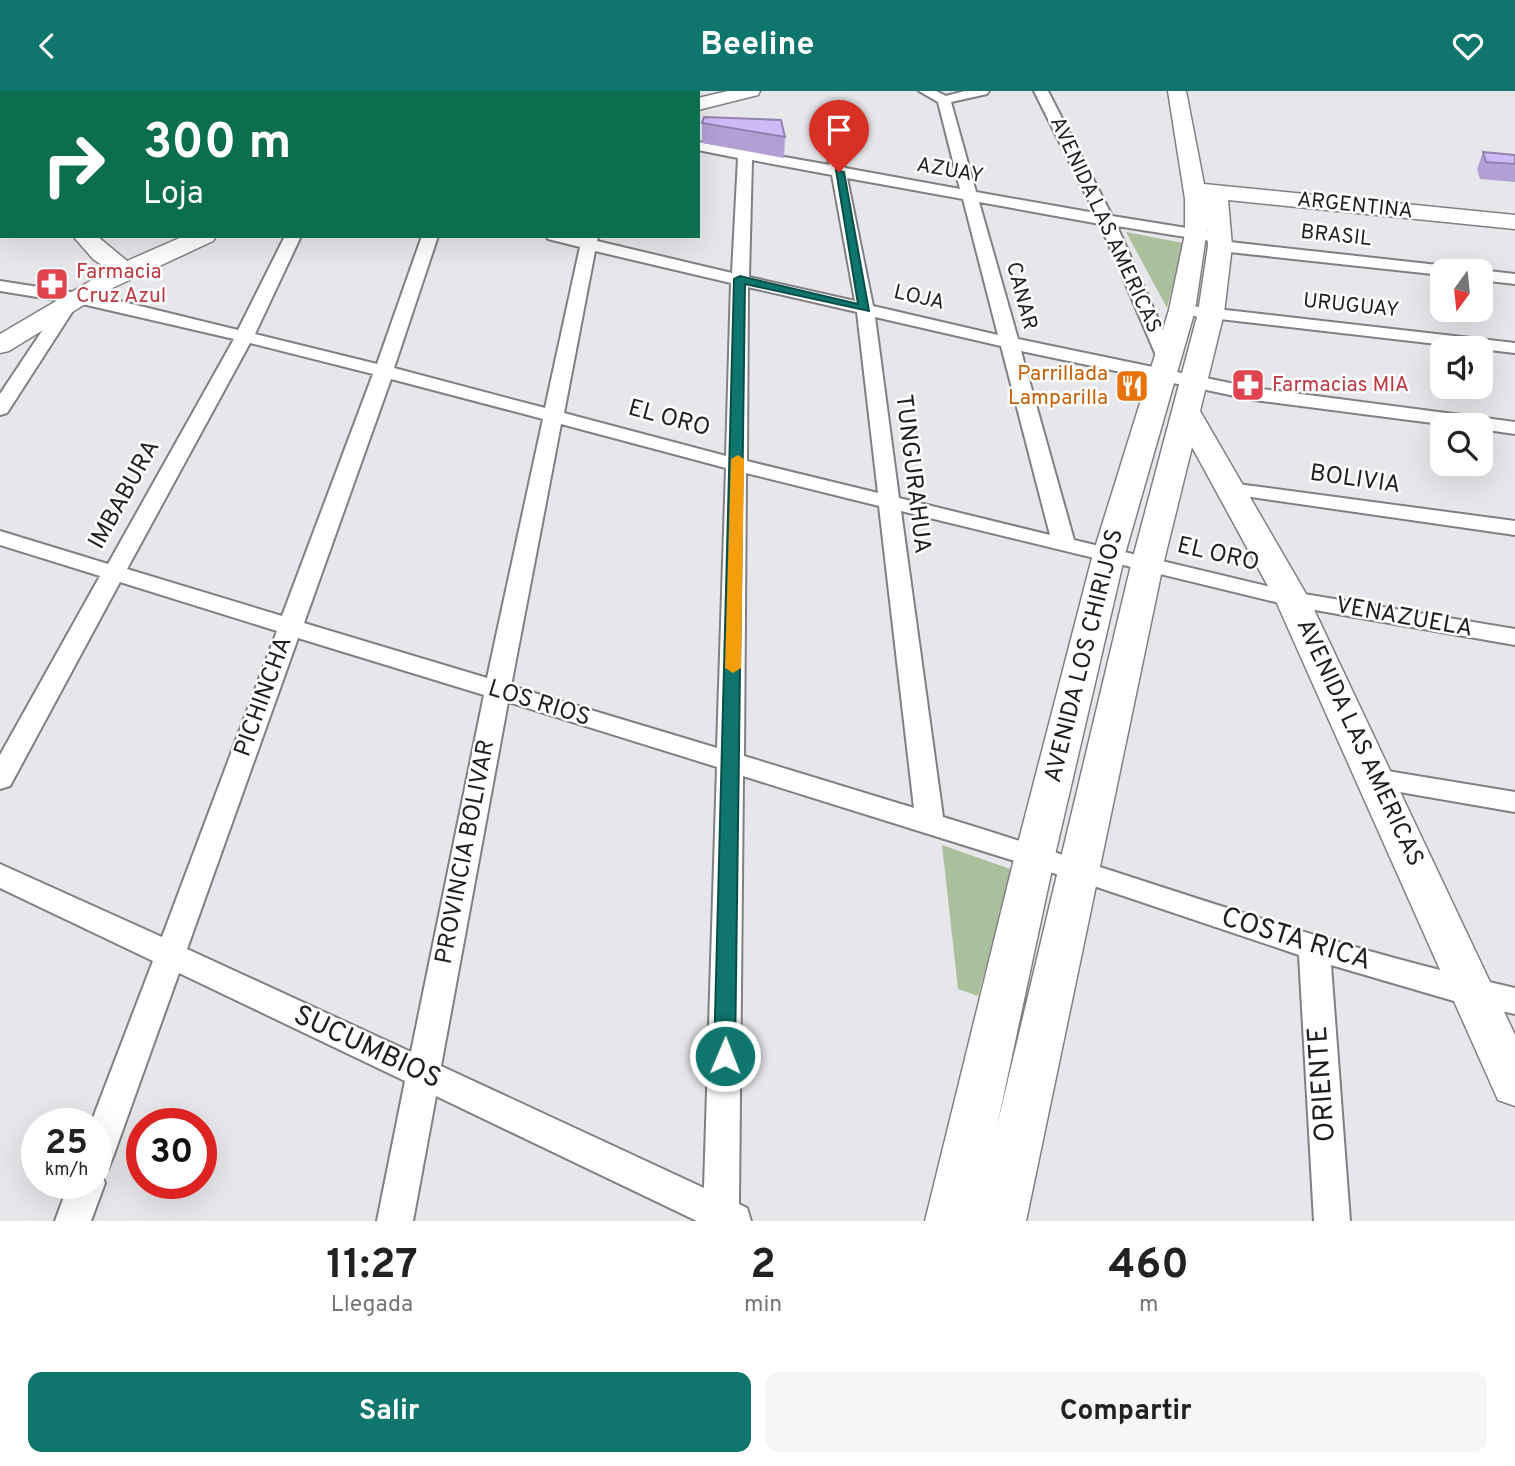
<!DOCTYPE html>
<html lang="es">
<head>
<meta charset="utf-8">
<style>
  :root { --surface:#fff; --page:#f6f6f6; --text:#222; --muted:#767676; --accent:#0f766e }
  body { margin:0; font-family:Overpass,sans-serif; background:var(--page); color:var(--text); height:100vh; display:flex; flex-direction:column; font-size:26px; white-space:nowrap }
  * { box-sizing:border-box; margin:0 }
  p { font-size:23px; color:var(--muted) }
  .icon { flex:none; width:38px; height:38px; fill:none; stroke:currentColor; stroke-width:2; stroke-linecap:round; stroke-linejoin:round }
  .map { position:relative; height:1130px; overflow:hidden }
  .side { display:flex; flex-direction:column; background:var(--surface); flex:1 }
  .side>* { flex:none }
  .banner { position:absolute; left:0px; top:0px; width:700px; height:147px; box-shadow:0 7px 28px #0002; background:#0b6e4f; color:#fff; overflow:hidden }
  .needle { width:46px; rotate:195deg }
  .buttons { position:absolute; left:1430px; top:168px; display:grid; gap:14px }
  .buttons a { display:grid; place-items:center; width:63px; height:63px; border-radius:14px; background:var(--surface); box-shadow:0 7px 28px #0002; font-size:35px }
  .speed { position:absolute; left:21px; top:1017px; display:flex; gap:14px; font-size:35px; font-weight:700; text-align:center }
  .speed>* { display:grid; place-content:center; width:91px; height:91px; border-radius:50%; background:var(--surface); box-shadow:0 7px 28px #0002; line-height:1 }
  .speed small { font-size:18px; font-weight:400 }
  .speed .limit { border:10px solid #d22; background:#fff; color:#111 }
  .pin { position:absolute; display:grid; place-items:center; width:60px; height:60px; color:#fff; margin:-72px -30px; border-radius:50% 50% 50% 0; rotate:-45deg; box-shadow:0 0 7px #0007 }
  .pin .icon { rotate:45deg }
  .me { position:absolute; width:77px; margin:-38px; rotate:1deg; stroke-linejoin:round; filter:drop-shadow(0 0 5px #0008) }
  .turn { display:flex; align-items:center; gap:24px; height:147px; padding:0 28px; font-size:32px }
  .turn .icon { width:91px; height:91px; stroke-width:2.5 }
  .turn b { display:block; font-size:49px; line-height:60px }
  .eta { display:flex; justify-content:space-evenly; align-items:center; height:119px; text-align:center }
  .eta b { font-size:42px; font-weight:700; line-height:49px }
  .action { display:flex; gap:14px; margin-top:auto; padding:14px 28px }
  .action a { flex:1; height:80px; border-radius:14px; background:var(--accent); color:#fff; font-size:28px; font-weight:700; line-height:80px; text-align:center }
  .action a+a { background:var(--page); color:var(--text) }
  header { display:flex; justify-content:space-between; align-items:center; height:91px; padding:0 28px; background:var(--accent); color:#fff; font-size:32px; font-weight:700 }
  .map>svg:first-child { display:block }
</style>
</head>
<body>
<header><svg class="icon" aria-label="back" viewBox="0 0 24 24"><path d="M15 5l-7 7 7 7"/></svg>Beeline<svg class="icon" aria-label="heart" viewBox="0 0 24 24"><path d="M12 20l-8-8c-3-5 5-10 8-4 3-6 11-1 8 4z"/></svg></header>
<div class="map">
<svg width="1515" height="1130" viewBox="0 0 1515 1130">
  <rect width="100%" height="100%" fill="#e7e7eb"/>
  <g fill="#aac09d">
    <polygon points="1126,141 1183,152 1167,217"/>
    <polygon points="942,754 1013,779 978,905 958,898"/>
  </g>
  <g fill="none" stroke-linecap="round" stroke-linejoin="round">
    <defs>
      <g id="street">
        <polygon points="29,0 45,0 28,2"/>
        <polygon points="188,0 203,0 187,2"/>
        <polygon points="405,0 425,0 404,2"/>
        <polygon points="465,0 480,0 481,2 467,2"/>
        <path d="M919,0H936L946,5L965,0H989L987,3L951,11L976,101L1095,122L1034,0H1048L1112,125L1224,143L1226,146L1221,150L1447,175L1455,180H1442V184L1220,160L1212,155L1217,151L1117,135L1176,269L1167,275L1158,269L1100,133L979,111L1018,248L1254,297L1515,331V343L1480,338V334H1448L1254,309L1021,260L1074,449L1292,501L1515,538V554L1292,515L901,420L943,726C1133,784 1320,854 1515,897V923L1454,910L1331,874L1350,1130H1314L1299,864L1088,793L743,685L739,1113L747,1117L751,1130H697L436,1005L413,1130H377L405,990L179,882L113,1066L108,1078L100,1081L105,1092L91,1130H55L69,1092H96V1032H91L153,870L0,797V773L162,846L277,540L120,491L10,695L0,698V664L100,485L0,454V440L108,473L234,248L78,212L7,322L0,324V303L62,210L0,200V190L103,206L238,239L285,145H301L255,243L377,273L422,145H438L394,277L545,317L580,156L548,148L546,145H598L597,150L732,182L738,67L698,59V51L830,74L819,41L826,37L833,41L845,77L960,98L938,11ZM752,69L832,84L855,210L749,186ZM847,87L963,108L998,244L873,215ZM595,160L731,192L726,365L564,322ZM748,196L857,221L878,402L747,370ZM875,226L1001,255L1050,444L899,407ZM250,252L373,283L282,525L127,478ZM391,288L543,328L487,587L304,532ZM561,333L726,377L717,657L511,595ZM746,382L879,415L914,717L744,665ZM298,547L484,604L411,961L187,858ZM508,611L717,676L704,1097L441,975Z"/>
        <polygon points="0,13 2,13 0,22"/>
        <polygon points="2,101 2,111 0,112 0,102"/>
        <polygon points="1480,179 1515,183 1515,193 1480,189 1480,180 1475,180"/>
        <polygon points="1182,214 1515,252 1515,262 1176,223 1173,219"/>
        <polygon points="1230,392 1515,430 1515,444 1223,402 1219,398 1223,394"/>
        <polygon points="1375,678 1515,701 1515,721 1365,695 1362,688 1365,681"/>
      </g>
      <g id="secondary">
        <polygon points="728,0 760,0 758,4 698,19 698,7"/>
        <path d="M1168,0H1186L1204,93L1515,124V138L1228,109L1232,155L1224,222L1200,320L1309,508L1515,944V1015L1498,1009L1275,508L1192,356L1163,474L1026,1130H925L1015,764L1093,463L1169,219L1185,143V108ZM1207,138L1208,155L1198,222L1131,474L997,1035L1055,764L1125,463L1195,219Z"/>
        <rect x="0" y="75" width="2" height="12"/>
        <polygon points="73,145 97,145 127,170 184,145 216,145 213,150 108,199 9,260 0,262 0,243 109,179 93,168"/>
      </g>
    </defs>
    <use href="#street" stroke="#807f83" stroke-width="4"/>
    <use href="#secondary" stroke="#807f83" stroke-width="3"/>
    <use href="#street" fill="#fff" fill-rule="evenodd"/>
    <use href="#secondary" fill="#fff" fill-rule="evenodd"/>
  </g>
  <g fill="#b2a0d5">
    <polygon points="702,32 785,46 784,67 702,52"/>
    <polygon points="1483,61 1515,64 1515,91 1480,88 1477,78"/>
  </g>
  <g fill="#cfbaf8" stroke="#9182ae" stroke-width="2">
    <polygon points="704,26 781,29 785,46 702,32"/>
    <polygon points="1483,61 1515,64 1515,73 1486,71"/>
  </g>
  <polygon fill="#0f766e" stroke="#0a4d48" stroke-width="2" points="836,79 844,81 869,220 745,193 735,965 732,971 725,974 717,971 714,965 734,188 740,185 858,213"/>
  <polygon fill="#f59e0b" points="738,364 744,368 741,577 733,582 725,577 731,368"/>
  <defs>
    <symbol id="pharmacy-square" viewBox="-11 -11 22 22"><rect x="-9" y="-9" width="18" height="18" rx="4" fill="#e0444e" stroke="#fff"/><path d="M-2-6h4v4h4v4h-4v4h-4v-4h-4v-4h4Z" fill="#fff"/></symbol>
    <symbol id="restaurant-square" viewBox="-11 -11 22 22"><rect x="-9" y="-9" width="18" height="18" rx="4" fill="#e8710a" stroke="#fff"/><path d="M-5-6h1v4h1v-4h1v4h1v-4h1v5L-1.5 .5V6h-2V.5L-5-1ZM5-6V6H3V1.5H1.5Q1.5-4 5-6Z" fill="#fff"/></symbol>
  </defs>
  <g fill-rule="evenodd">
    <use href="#pharmacy-square" x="33" y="174" width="38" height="38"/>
    <use href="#pharmacy-square" x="1229" y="275" width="38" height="38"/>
    <use href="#restaurant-square" x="1113" y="276" width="38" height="38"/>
  </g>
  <g text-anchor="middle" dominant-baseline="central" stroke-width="5" stroke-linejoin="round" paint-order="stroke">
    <g font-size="21" fill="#1f1f21" stroke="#fff">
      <text transform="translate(950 80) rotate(10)">AZUAY</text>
      <text transform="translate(1355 115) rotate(6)">ARGENTINA</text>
      <text transform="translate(1105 134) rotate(65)">AVENIDA LAS AMERICAS</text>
      <text transform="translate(1336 145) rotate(6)">BRASIL</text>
      <text transform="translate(1021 205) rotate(75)">CANAR</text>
      <text transform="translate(919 207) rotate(13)">LOJA</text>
      <text transform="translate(1351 215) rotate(6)">URUGUAY</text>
    </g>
    <g font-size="21" fill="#be3a42" stroke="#fff" text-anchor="start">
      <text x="76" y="181">Farmacia<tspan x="76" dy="24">Cruz Azul</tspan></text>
      <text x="1272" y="294">Farmacias MIA</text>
    </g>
    <g font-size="21" fill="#c56008" stroke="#fff" text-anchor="end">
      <text x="1108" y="283">Parrillada<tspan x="1108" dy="24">Lamparilla</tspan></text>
    </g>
    <g font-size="24" fill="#1f1f21" stroke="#fff">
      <text transform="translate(669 328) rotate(15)">EL ORO</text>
      <text transform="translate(912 383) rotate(83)">TUNGURAHUA</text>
      <text transform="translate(1355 389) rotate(8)">BOLIVIA</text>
      <text transform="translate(125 404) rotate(-61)">IMBABURA</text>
      <text transform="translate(1218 464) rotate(13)">EL ORO</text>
      <text transform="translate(1404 527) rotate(10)">VENAZUELA</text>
      <text transform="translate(1085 565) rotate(-76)">AVENIDA LOS CHIRIJOS</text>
      <text transform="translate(264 606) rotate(-70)">PICHINCHA</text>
      <text transform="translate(539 613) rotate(17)">LOS RIOS</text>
      <text transform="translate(1359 652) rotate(65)">AVENIDA LAS AMERICAS</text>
      <text transform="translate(466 761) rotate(-79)">PROVINCIA BOLIVAR</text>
    </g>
    <g font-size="28" fill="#1f1f21" stroke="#fff">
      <text transform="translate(1296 849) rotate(17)">COSTA RICA</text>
      <text transform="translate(367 957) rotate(25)">SUCUMBIOS</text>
      <text transform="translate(1323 993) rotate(-94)">ORIENTE</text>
    </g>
  </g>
</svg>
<div class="buttons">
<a><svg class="needle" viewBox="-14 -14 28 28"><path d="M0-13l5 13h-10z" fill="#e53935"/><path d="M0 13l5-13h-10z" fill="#767676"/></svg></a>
<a><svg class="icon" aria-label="sound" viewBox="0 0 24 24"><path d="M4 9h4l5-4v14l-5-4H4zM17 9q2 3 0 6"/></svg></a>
<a><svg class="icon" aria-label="search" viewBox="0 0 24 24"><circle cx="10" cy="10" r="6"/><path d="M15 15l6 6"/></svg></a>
</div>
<div class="speed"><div>25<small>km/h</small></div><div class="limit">30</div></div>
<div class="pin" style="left:839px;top:81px;background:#d93025"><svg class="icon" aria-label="arrive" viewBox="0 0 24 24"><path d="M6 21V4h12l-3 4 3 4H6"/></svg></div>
<svg class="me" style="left:725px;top:965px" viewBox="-20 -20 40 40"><circle r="17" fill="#0f766e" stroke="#fff" stroke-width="3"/><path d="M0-11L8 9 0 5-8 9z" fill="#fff"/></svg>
<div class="banner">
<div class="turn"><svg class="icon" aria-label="right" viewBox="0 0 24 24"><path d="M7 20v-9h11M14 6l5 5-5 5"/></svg><div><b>300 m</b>Loja</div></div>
</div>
</div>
<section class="side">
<div class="eta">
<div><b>11:27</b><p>Llegada</p></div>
<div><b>2</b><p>min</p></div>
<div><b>460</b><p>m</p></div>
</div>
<div class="action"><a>Salir</a><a>Compartir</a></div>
</section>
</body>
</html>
